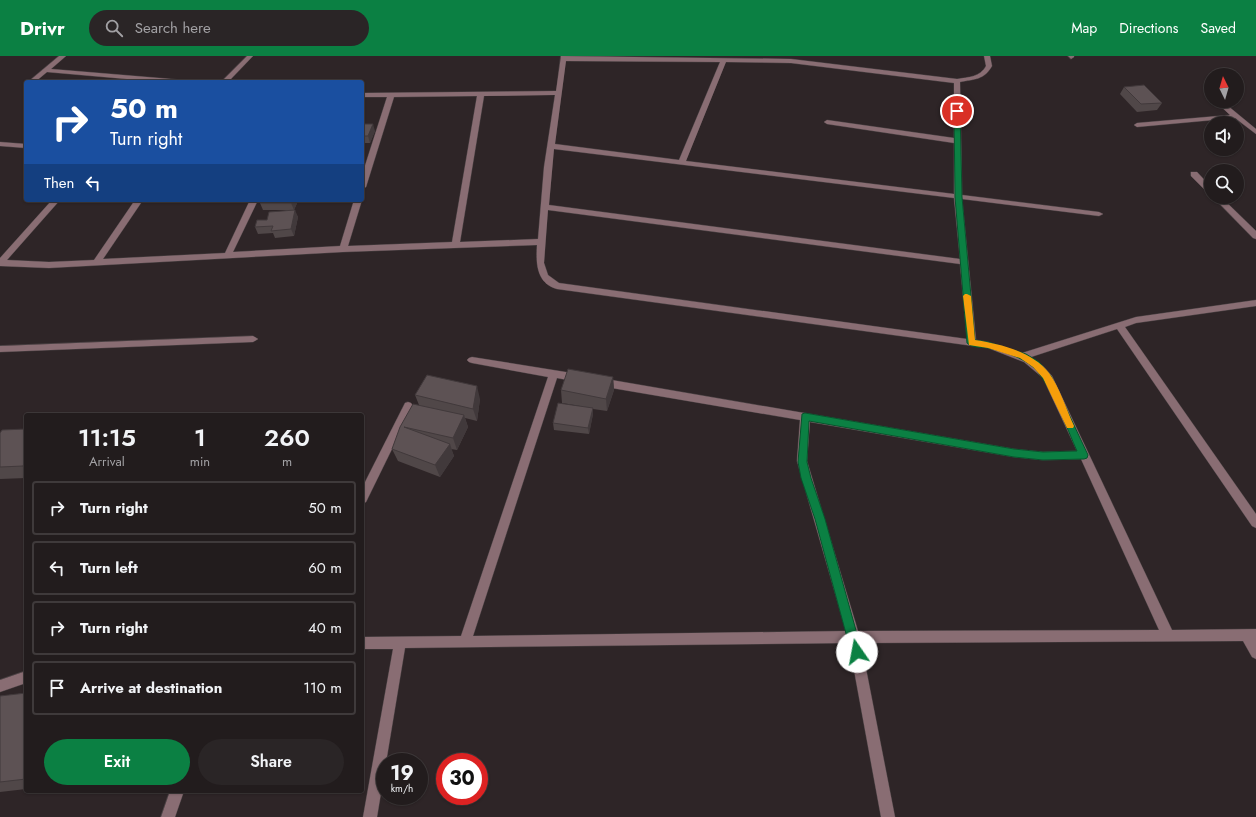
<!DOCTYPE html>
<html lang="en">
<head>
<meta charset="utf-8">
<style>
  :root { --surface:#221c1d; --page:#2a2526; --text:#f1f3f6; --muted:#a2a1a4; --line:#3f3a3b; --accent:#0b8043 }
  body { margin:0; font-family:Jost,sans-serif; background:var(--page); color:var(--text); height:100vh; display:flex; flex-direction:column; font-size:15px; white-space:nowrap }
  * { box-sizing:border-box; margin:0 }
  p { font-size:13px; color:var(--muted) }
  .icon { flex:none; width:22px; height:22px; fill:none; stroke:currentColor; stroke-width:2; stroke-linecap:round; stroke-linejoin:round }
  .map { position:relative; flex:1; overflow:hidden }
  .sheet { position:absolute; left:24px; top:357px; width:340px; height:380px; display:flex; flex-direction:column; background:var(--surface); border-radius:4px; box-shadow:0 1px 3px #0004,0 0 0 1px var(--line) }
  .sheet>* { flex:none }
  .hud { position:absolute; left:24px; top:24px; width:340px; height:122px; border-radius:4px; box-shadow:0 1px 3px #0004,0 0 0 1px var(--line); background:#1a4fa0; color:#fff; overflow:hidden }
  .needle { width:26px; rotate:355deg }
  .buttons { position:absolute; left:1204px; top:12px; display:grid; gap:8px }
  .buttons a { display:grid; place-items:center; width:40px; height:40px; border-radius:50%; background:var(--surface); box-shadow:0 1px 3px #0004,0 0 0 1px var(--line); font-size:20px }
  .speed { position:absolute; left:376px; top:697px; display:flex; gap:8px; font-size:20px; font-weight:700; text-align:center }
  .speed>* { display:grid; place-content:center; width:52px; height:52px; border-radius:50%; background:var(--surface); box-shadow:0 1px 3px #0004,0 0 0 1px var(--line); line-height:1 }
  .speed small { font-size:10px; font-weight:400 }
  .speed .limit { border:6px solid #d22; background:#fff; color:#111 }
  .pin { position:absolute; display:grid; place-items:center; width:34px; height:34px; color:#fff; margin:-17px; border:2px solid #fff; border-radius:50%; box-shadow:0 1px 4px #0007 }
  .me { position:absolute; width:44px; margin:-22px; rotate:348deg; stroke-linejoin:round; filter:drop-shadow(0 0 3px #0008) }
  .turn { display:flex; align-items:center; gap:14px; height:84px; padding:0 20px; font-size:18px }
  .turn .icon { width:52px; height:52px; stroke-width:2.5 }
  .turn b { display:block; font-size:28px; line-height:34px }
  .then { display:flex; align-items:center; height:38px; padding:0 20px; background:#0003; gap:8px; font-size:15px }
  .eta { display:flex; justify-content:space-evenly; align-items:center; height:68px; text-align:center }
  .eta b { font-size:24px; font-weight:600; line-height:28px }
  .primary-button { display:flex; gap:8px; margin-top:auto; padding:8px 20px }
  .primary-button a { flex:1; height:46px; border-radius:24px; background:var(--accent); color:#fff; font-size:16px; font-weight:600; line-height:46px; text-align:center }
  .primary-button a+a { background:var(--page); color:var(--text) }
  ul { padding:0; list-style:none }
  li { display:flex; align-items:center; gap:12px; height:54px; margin:0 8px 6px; padding:0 12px; border:2px solid var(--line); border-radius:4px }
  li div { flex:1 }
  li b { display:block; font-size:15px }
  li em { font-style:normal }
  header { display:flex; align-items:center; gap:24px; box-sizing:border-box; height:56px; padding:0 20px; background:var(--accent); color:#fff }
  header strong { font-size:19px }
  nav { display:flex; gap:22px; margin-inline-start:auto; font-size:14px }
  .search { width:280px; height:36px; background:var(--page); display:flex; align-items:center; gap:10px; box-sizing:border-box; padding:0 14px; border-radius:22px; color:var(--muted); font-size:15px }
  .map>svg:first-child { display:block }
</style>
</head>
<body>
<header>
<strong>Drivr</strong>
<div class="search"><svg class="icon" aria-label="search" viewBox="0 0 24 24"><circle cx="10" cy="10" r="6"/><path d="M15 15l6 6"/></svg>Search here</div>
<nav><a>Map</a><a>Directions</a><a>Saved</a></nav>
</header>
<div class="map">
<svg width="1256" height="761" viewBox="0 0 1256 761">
  <rect width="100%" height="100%" fill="#2e2527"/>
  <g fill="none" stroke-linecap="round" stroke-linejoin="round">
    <defs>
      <g id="minor">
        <polygon points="59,0 66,0 51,13 183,24 186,26 161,26 47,16 35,26 28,26"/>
        <polygon points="247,0 253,0 228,26 221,26"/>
        <path d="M561,0L791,3L957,23C969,21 980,21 986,10L984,0H990L992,10C984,24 975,23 960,26L962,139L1099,156L1103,158L1099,160L962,143L976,284L988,286L1022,297L1136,261L1256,244V250L1136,267L1125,271L1256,458V472L1252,470L1117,273L1031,301L1043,310L1052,320L1172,574L1256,573V603L1252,601L1243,585L861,587L895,761H881L849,587L405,592L377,761H363L393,593H362V581L461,580L548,321L472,307L469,306L467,304L469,302L472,301L578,318L583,322L578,326L557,322L473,580L846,575L797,405L800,364L600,330L595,326L600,322L1014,393L1043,396L1077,395L1043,322L1024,306L988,292L557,233C536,227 536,207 537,189L343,196L49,212L0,210V202L52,144H60L7,204L49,206L94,204L135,144H143L103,203L225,197L250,144H258L233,196L340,190L354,144H362L348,190L452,186L477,40L394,41L366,131L362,133V119L387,41H362V37L556,35ZM566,5L720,6L679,104L555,88ZM726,6L791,7L954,27V82L827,64L824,66L827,68L954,87V138L686,105ZM555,39L544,111L538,183L460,186L484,40ZM554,93L954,142L960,203L549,149ZM548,154L960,208L967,283L559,227L548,219L544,207ZM810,366L1014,401L1043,404L1081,403L1159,574L858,575L807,405Z"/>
        <polygon points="1068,0 1074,0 1074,1 1071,3"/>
        <polygon points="1215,45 1222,45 1256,73 1256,78 1235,62 1137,71 1134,69 1137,67 1230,59"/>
        <polygon points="0,86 26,88 26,92 0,90"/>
        <polygon points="1191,116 1197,116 1211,131 1211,137 1208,137 1191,120"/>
        <polygon points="1213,141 1221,141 1256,175 1256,183 1253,182"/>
        <polygon points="253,280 258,283 253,286 0,296 0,290"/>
        <polygon points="408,346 411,347 413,350 366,446 362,448 362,432 405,347"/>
        <polygon points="26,615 26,627 0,636 0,624"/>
        <polygon points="170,735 184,735 175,761 161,761"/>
      </g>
    </defs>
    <use href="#minor" stroke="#494143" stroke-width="1"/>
    <use href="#minor" fill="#896d73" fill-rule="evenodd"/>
  </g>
  <g fill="#504748">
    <polygon points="1124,31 1162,47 1157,54 1137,56 1120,38"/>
    <polygon points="362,68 375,75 370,87 362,87"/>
    <polygon points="298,145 294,154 298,161 294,180 275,182 273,177 258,178 255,171 267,164 287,154 263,154 260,147"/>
    <polygon points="613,321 614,334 607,355 593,353 593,358 589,378 554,374 553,367 580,350 562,347 561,334"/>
    <polygon points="415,339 480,343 477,365 465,362 468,371 457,394 451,393 454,400 440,421 398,405 392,393 419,349"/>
    <polygon points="26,373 26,422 0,423 0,377"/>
    <polygon points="26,637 26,733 0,736 0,640"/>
  </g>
  <g fill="#41393b">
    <polygon points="373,68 375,75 370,87 368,80"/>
    <polygon points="292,144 297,144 298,145 294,154 291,147"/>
    <polygon points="295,154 298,161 294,180 291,173"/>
    <polygon points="613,321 614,334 607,355 606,343"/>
    <polygon points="477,330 480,343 477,365 473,353"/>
    <polygon points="593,352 593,358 589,378 588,372"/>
    <polygon points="464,359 468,371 457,394 453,382"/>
    <polygon points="450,388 454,400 440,421 435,409"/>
    <polygon points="26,404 26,412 23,410"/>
  </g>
  <g fill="#5d5254" stroke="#41393b">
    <polygon points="1144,29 1162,47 1141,48 1124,31"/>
    <polygon points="362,68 373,68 368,80 362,80"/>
    <polygon points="261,144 292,144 291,147 260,147"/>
    <polygon points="295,154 291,173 271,175 273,170 255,171 257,164 267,164 269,156"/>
    <polygon points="568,313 613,321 606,343 561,334"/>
    <polygon points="427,319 477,330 473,353 415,339"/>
    <polygon points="558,347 593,352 588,372 553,367"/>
    <polygon points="413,348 464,359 453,382 404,371 450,388 435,409 392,393 400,371"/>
    <polygon points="26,373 26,385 24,388 26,388 26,404 23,410 0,411 0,377 2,374"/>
    <polygon points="26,637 26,723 0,726 0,640"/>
  </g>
  <path fill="#0b8043" stroke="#07532c" d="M957,53L960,55L962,141L975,284L988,286L1026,298L1039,306L1051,320L1088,399L1087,402L1084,403L1043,404L1014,401L809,365L807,406L811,422L825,463L862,596L861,600L857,601L853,600L851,596L815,463L801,422L798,406L802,358L805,357L1014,393L1043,396L1077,395C1068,375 1049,324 1033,311C1022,301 1002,295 988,292C981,291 972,292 967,287L955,141L954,55Z"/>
  <path fill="#f59e0b" d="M965,238H967L971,240L975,284C1001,288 1033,296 1049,317C1059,330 1067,355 1074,370L1073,372H1067L1043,322L1033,311L1020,302L988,292L969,289L963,240Z"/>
</svg>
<div class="buttons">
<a><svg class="needle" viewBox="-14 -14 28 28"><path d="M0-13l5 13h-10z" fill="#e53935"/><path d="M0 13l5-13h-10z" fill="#a2a1a4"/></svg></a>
<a><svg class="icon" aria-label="sound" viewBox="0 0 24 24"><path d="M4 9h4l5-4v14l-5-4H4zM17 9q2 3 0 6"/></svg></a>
<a><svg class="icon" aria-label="search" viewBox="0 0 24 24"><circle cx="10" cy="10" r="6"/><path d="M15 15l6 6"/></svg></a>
</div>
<div class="speed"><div>19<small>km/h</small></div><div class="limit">30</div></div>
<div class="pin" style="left:957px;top:55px;background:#d93025"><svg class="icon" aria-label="arrive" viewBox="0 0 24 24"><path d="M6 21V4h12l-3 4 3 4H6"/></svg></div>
<svg class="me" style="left:857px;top:596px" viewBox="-20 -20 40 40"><circle r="19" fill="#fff"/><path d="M0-13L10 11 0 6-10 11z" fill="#0b8043"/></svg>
<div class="hud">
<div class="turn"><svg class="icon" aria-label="right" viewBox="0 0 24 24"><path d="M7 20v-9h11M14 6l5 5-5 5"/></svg><div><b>50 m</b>Turn right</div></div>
<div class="then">Then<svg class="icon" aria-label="left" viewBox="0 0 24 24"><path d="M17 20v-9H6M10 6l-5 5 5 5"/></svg></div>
</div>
<section class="sheet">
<div class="eta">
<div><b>11:15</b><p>Arrival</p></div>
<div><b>1</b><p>min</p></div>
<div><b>260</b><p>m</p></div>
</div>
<ul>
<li><svg class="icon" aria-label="right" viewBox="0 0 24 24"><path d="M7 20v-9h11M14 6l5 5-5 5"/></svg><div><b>Turn right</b></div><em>50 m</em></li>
<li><svg class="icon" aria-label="left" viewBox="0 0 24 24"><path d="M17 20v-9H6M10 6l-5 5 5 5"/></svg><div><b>Turn left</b></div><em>60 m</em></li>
<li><svg class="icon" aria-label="right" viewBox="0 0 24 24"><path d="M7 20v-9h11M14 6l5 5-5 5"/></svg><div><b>Turn right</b></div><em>40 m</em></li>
<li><svg class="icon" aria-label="arrive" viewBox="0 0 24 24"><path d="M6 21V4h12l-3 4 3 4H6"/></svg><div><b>Arrive at destination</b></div><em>110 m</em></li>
</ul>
<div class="primary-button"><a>Exit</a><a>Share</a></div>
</section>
</div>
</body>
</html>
